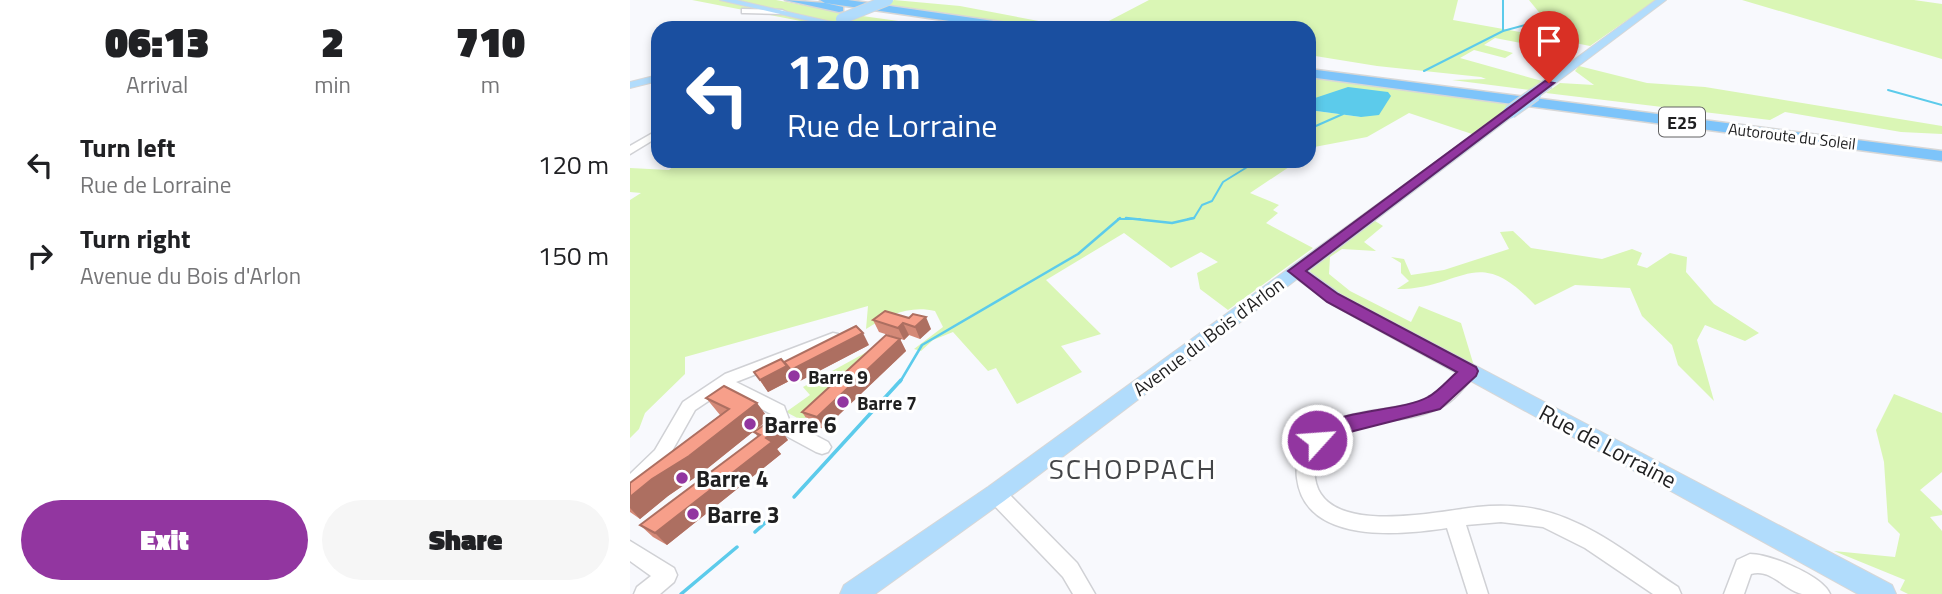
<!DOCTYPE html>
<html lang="en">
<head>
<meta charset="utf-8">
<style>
  :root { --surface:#fff; --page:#f6f6f6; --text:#202124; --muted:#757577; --accent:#9236a0 }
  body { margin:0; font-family:"Titillium Web",sans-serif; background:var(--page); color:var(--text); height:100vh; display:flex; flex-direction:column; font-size:26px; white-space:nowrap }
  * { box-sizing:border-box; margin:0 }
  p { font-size:23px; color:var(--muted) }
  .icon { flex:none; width:38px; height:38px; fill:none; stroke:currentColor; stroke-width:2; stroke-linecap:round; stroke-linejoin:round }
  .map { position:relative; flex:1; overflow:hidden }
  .drawer { display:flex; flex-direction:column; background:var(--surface); width:630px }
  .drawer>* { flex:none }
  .banner { position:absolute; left:21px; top:21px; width:665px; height:147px; border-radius:21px; box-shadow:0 4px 10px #0003; background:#1a4fa0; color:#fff; overflow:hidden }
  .pin { position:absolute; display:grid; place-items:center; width:60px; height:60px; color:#fff; margin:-72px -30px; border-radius:50% 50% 50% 0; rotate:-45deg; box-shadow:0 0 7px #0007 }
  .pin .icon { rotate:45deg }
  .me { position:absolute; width:77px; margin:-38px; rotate:64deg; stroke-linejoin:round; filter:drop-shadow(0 0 5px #0008) }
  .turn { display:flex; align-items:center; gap:24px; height:147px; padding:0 21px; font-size:32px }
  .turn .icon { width:91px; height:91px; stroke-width:2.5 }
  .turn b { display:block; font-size:49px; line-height:60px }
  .eta { display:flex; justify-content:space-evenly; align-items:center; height:119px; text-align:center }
  .eta b { font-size:42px; font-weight:800; line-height:49px }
  .cta { display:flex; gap:14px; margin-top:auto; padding:14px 21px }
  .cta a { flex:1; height:80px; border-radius:42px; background:var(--accent); color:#fff; font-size:28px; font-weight:800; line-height:80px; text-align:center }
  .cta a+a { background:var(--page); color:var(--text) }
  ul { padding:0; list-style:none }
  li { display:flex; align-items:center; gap:21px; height:91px; padding:0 21px }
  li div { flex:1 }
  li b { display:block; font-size:26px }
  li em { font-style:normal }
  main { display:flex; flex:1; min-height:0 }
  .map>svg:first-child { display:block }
</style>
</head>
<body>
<main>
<section class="drawer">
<div class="eta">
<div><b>06:13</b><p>Arrival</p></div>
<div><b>2</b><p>min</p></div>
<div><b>710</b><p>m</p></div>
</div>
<ul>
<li><svg class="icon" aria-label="left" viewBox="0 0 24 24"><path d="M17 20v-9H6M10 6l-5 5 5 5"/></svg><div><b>Turn left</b><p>Rue de Lorraine</p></div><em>120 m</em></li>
<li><svg class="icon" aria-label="right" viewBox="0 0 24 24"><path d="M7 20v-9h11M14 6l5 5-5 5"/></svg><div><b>Turn right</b><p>Avenue du Bois d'Arlon</p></div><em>150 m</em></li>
</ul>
<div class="cta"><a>Exit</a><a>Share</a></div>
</section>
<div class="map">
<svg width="1312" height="594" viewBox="0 0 1312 594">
  <rect width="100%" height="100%" fill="#f8f9fd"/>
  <g fill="#daf6b5">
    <polygon points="62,0 146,0 225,15 319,28 169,28 181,23"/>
    <polygon points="264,0 330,6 430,25 452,21 473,24 519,0 828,0 823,20 890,32 901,39 896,44 865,38 854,45 883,53 875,58 844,50 830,58 912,81 900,90 822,80 856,79 851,77 747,66 679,55 679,28 418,28 250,6"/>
    <polygon points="899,0 1026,0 960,46 905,35 898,31 912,16"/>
    <polygon points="1112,0 1284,0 1312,4 1312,59"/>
    <polygon points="949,66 1017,83 1075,87 1312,126 1312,134 1271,132 1155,112 1140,120 916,93 930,83 964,85 945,71"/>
    <polygon points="679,76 883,104 842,134 779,113 737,137 679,148 679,110 731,117 698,95 679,100"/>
    <path d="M50,161H668L620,193L649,205L643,210L648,213L636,223L683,248L598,310L570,289L567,273L588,262L571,252L541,268L494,233L416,280L471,334L431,346L452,372L387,404L366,368L358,371L323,332L303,340L291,351L284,349L313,327L305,311C280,305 258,315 236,329L238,306L55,357V374L15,413L9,429L0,438V200L11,193L0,192V168L39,170Z"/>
    <polygon points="742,219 753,226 734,242 746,251 712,249 700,257 699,274 720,291 781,322 789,306 831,323 844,366 713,296 680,273 681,267"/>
    <path d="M883,231L901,248L972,259L1002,249L1012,253L1007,265L1017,268L1040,253L1057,257L1056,272L1084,304L1129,333L1115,341L1075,325L1067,340L1084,401L1048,365L1042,345L1012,316L1000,288L945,285L905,305C846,242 834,289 767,289L779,281L771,273V263L761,257L774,259L781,275L814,270L879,249L870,232Z"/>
    <polygon points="244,348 250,354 175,422 156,412 180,395 173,387"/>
    <polygon points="1264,394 1312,413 1312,472 1290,490 1312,511 1312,515 1300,517 1312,531 1312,594 1278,594 1270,590 1275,580 1204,551 1265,557 1270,534 1258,522 1254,462 1246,430"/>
  </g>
  <polygon fill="#5ccbeb" points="718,87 758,92 761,96 749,115 731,117 679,110 679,100"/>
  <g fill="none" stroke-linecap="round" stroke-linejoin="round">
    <g stroke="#5ccbeb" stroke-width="2">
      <polyline points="873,0 873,31"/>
      <polyline points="794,71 873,31 924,17"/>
      <polyline points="1258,90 1312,105"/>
      <polyline points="679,129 713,114"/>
      <polyline points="488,219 510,219"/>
      <polyline points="558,219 564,218 572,205 582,201 593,182 627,161"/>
    </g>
    <g stroke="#5ccbeb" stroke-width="2.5">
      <polyline points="496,218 542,223 564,218"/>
      <polyline points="270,382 292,345 448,254 490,218"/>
    </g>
    <g stroke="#5ccbeb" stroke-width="3.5">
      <polyline points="164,497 271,380"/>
      <polyline points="125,532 136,522"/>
      <polyline points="51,594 107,547"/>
    </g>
    <defs>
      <g id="minor">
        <polygon points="112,9 152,10 156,12 152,14 115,13 112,13"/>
        <polygon points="28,130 28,137 0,154 0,146"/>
        <polygon points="203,333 208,334 210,338 208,342 106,382 154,406 160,422 198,442 201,447 198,452 192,454 186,452 147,431 141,414 95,390 65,410 37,460 7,491 0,494 0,474 25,450 53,402 95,374"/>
        <path d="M839,365L845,367L847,371L845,375C835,385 827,398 815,405C778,427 729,414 695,443C685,452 684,466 685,478C693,538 809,511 847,507C868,505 889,505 910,510C962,522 1005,559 1048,587L1051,594H1023L955,548L913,527L871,522L836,525L858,594H838L817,528C771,535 675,545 667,478C665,464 670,444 682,434C714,406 761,414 798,399C815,392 823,370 839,365Z"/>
        <polygon points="366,486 373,488 447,563 465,594 443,594 433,577 359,500 357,494 359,488"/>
        <polygon points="0,541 44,568 47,575 44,582 30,594 4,594 7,587 21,576 0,561"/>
        <path d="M1120,554C1140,554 1193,576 1200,594C1192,594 1180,594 1172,594C1154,590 1141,568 1121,574L1114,594H1094L1107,560Z"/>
      </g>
      <g id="major">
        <polygon points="90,0 106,0 206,23 201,26"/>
        <polygon points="1026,0 1036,0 923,85 915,85 915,81"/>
        <polygon points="28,75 28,81 0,88 0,82"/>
        <polygon points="880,108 886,112 884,115 678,271 713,296 1262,585 1266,594 1228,594 701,304 667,279 374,501 245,594 210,594 214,585 358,487"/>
      </g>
      <g id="highway">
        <polygon points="155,0 195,3 190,0 218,0 392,25 398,28 368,28 195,3 213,7 213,11 209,12"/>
        <polygon points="679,69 1312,151 1312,161 679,77"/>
      </g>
    </defs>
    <use href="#minor" stroke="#d0d1d5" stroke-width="3"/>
    <use href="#major" stroke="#d7d7d7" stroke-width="2"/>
    <use href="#highway" stroke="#d7d7d7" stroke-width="3"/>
    <use href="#minor" fill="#fff" fill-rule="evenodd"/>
    <use href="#major" fill="#b1dcfc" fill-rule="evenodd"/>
    <use href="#highway" fill="#7dc4fa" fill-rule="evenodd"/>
    <defs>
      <g id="major-bridge-far1">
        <polyline points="211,19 258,0"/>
        <polyline points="902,95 919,83"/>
      </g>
      <polyline id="major-bridge" points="880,112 905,94"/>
    </defs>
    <use href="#major-bridge-far1" stroke="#d7d7d7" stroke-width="12" stroke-linecap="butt"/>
    <use href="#major-bridge" stroke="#d7d7d7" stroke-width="15" stroke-linecap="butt"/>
    <use href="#major-bridge-far1" stroke="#b1dcfc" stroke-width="10"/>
    <use href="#major-bridge" stroke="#b1dcfc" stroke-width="13"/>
  </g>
  <g fill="#d48977">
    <polygon points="255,311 301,329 290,339 279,335 274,340 249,332 243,320"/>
    <polygon points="270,339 276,351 194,429 180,424 172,412"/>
    <polygon points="239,345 168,382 163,376 165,378 138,392 124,372 155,364"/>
    <polygon points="76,398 139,419 73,472 38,496 10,519 0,512 0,483 90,415"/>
    <polygon points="124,432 158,440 147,449 151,454 37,545 23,537 10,525 128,437"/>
  </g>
  <g fill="#ad6f61">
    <polygon points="296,317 301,329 290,339 285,327"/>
    <polygon points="273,323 279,335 274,340 268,328"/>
    <polygon points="233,333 239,345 168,382 161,370"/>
    <polygon points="270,339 276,351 194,429 187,417"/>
    <polygon points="157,366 165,378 138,392 130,380"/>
    <polygon points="127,403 139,419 73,472 38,496 10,519 0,508 0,497 22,479"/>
    <polygon points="150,428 158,440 147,449 151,454 37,545 25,533 136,438"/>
  </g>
  <g fill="#f79f8a" stroke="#ad6f61" stroke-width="2">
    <polygon points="255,311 279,318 283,314 296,317 285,327 273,323 268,328 243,320"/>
    <polygon points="226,326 233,333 161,370 154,362"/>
    <polygon points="256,335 270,339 187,417 172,412"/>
    <polygon points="151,359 157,366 130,380 124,372"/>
    <polygon points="94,386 127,403 59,456 22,479 0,497 0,483 99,409 76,398"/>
    <polygon points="138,422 150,428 136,438 142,442 25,533 10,525 130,435 124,432"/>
  </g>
  <path fill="#9236a0" stroke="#5f2368" stroke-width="2" d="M915,81L924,83L676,271L708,294L846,367L848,371L846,376L810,409L712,434L687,448L680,446L677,440C694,407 768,414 798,397C808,392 818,380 827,372L697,302L658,271Z"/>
  <g fill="#9236a0" stroke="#fff" stroke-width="2.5">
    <circle cx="164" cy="376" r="7"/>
    <circle cx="213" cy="402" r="7"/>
    <circle cx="120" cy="424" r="7"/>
    <circle cx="52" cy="478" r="7"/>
    <circle cx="63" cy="514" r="7"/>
  </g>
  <g text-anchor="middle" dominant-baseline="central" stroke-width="6" stroke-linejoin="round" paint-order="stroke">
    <g font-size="16" fill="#1f1f20" stroke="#fff">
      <text transform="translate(1162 136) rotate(7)">Autoroute du Soleil</text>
    </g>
    <rect fill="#fff" stroke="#626263" stroke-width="2" x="1029" y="107.5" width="46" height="29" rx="5"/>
    <g font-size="18" font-weight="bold" fill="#1f1f20">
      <text x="1052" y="122">E25</text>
    </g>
    <g font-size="19" fill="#1f1f20" stroke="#fff">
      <text transform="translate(578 336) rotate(-37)">Avenue du Bois d'Arlon</text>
    </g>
    <g font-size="19" font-weight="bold" fill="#1f1f20" stroke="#fff" text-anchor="start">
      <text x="178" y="376">Barre 9</text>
      <text x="227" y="402">Barre 7</text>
    </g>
    <g font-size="23" font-weight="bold" fill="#1f1f20" stroke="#fff" text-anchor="start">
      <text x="134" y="424">Barre 6</text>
      <text x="66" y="478">Barre 4</text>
      <text x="77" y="514">Barre 3</text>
    </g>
    <g font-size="23" fill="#1f1f20" stroke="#fff">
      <text transform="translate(978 446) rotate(28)">Rue de Lorraine</text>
    </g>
    <g font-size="28" letter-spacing="2" fill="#444548" stroke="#fff">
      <text x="503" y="468">SCHOPPACH</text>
    </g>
  </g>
</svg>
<div class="pin" style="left:919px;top:83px;background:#d93025"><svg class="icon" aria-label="arrive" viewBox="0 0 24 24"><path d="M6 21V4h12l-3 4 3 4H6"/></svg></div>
<svg class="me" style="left:687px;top:440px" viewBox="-20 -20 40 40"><circle r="17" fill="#9236a0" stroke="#fff" stroke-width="3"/><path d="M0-11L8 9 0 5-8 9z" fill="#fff"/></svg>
<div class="banner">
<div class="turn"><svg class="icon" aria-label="left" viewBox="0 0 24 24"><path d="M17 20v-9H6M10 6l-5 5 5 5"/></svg><div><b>120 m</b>Rue de Lorraine</div></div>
</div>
</div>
</main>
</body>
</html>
